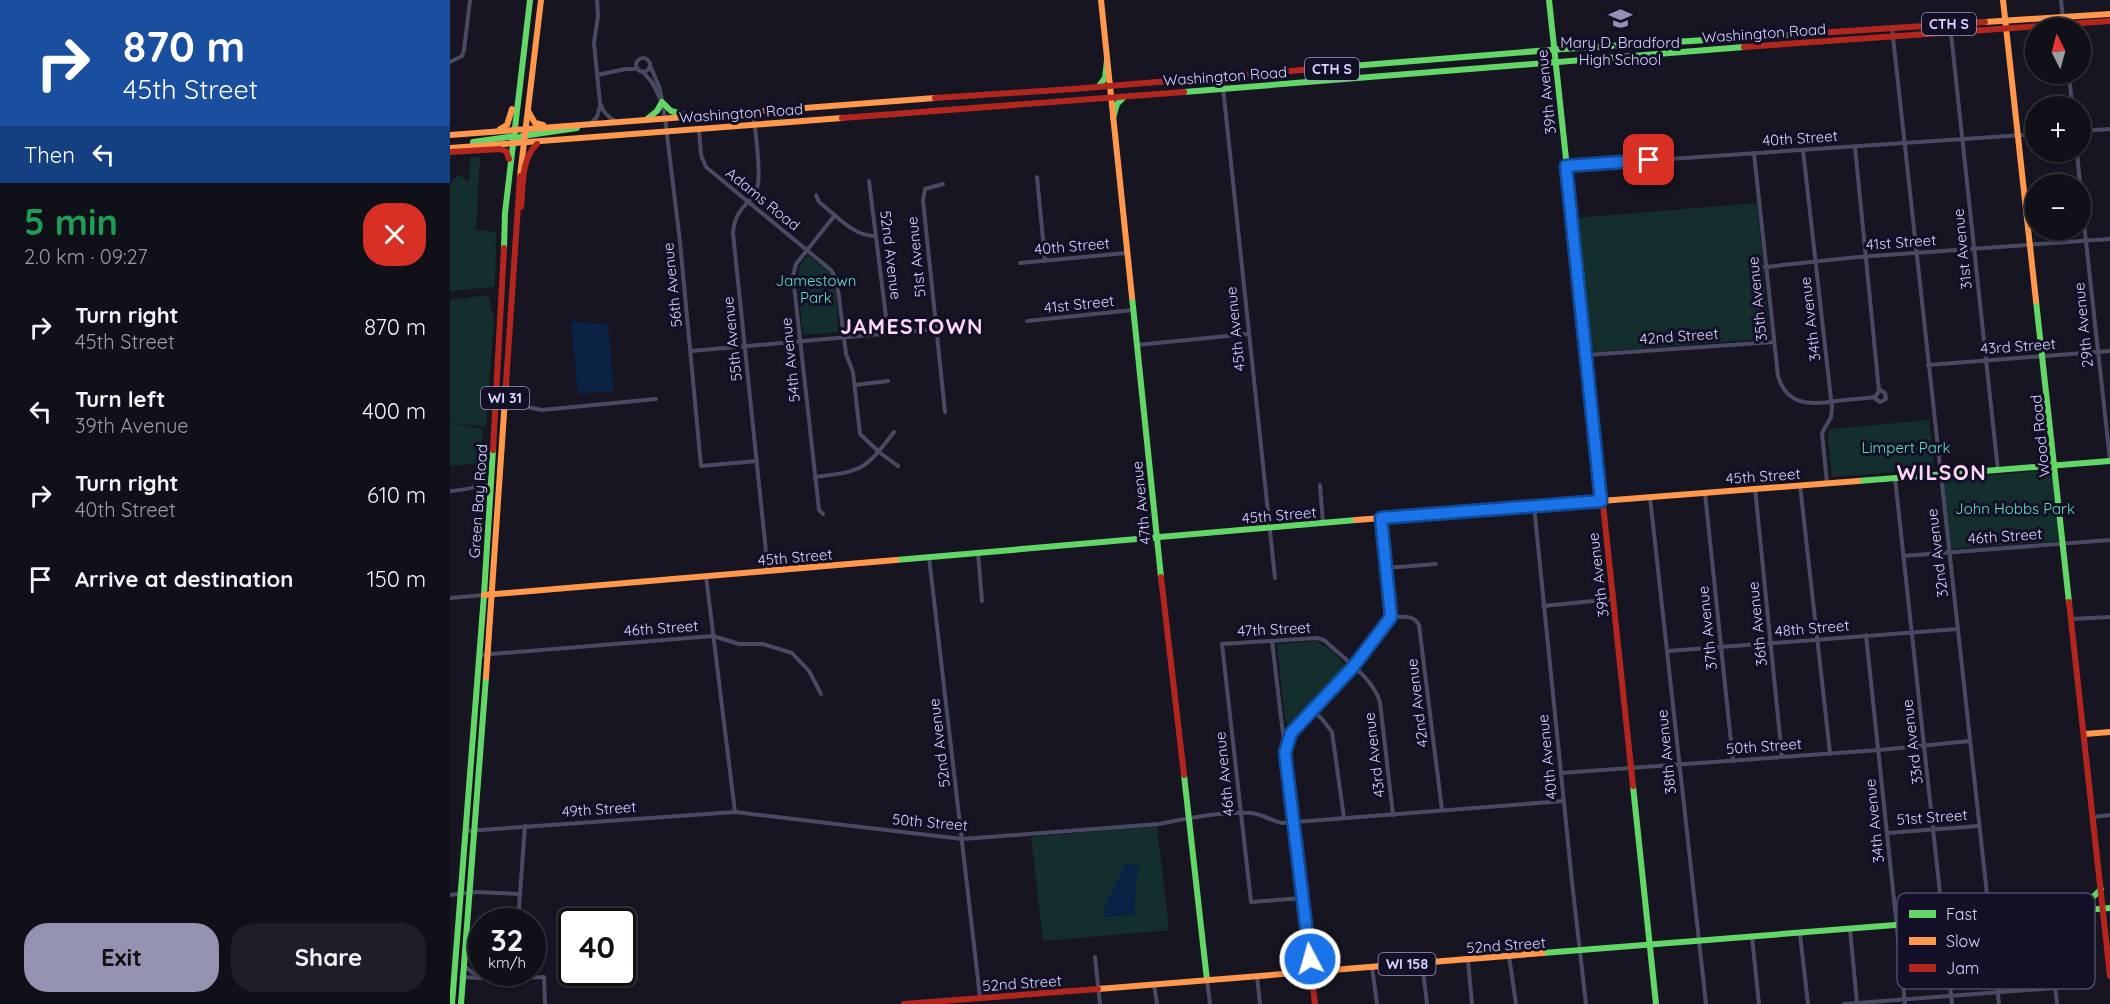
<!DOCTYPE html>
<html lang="en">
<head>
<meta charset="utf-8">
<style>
  :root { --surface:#101019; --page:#1e1e26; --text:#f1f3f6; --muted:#9c9da2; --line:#303038; --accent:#9492b1 }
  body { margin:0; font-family:Quicksand,sans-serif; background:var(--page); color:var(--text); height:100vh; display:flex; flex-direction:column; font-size:22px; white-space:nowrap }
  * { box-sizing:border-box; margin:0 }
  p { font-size:20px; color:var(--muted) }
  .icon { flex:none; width:33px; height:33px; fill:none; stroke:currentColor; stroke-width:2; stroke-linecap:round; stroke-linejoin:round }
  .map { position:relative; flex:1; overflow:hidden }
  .details { display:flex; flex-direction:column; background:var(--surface); width:450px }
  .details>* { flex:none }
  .guide { background:#1a4fa0; color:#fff; overflow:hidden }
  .needle { width:39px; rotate:354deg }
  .buttons { position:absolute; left:1575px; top:18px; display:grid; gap:12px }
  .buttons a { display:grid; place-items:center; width:66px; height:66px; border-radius:50%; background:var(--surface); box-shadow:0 2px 4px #0004,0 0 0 2px var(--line); font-size:30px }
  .speed { position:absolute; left:18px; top:908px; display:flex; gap:12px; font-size:30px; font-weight:700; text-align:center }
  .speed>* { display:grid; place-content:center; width:78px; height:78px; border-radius:50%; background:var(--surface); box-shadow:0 2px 4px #0004,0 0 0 2px var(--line); line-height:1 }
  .speed small { font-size:15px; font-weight:400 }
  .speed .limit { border:3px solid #111; border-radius:9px; background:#fff; color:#111 }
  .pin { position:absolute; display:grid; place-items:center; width:51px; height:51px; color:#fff; margin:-26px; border-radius:12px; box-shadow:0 3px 9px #0006 }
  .me { position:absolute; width:66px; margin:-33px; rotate:354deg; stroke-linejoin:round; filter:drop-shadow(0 0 4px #0008) }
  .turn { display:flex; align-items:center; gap:21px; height:126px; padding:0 24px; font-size:27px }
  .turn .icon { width:78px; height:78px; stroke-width:2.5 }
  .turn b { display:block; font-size:42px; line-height:51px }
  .then { display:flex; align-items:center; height:57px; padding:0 24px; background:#0003; gap:12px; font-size:22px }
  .round { display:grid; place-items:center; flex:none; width:63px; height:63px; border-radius:24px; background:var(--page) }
  .headline { display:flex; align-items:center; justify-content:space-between; height:102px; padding:0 24px }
  h1 { font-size:36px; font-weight:700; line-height:45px; color:#1e9e55 }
  .action { display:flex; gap:12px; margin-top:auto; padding:12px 24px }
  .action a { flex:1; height:69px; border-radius:24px; background:var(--accent); color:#111; font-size:24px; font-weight:700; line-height:69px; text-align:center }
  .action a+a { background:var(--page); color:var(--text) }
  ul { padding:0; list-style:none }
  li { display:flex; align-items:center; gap:18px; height:84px; padding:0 24px }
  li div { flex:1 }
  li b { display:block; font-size:22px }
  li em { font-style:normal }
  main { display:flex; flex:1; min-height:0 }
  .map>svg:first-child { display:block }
</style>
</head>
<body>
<main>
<section class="details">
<div class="guide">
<div class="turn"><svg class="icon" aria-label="right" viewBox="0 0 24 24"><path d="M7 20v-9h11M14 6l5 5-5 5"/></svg><div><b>870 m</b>45th Street</div></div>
<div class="then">Then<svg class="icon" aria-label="left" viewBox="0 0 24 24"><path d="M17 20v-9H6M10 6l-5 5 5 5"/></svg></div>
</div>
<div class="headline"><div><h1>5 min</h1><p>2.0 km · 09:27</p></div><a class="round" style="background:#d93025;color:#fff"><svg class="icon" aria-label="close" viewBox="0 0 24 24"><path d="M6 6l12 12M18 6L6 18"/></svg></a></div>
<ul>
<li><svg class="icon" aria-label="right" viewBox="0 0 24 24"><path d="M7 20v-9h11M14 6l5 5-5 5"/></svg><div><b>Turn right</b><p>45th Street</p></div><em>870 m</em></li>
<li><svg class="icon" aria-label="left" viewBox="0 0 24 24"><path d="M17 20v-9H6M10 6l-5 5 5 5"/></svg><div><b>Turn left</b><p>39th Avenue</p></div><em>400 m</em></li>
<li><svg class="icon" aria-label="right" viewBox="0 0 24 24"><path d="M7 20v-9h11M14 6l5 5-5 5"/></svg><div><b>Turn right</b><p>40th Street</p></div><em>610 m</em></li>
<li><svg class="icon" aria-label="arrive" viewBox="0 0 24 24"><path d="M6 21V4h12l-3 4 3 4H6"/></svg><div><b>Arrive at destination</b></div><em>150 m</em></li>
</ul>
<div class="action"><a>Exit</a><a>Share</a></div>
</section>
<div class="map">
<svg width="1660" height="1004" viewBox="0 0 1660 1004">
  <rect width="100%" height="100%" fill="#161521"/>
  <g fill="#132e2d">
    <polygon points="20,157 30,157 26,230 46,232 45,287 0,291 0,184 8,174 19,182"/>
    <polygon points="1307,203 1320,338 1146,352 1141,349 1127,218"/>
    <polygon points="358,255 380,272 385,282 389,332 353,335 347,277 350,266"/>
    <polygon points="38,295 44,319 36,427 1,423 33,429 31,463 0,466 0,300"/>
    <polygon points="1479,420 1484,469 1382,477 1378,436 1380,429"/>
    <polygon points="1603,470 1610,541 1500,549 1493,479"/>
    <path d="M865,641C875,645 890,656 895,666L845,724L839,726L835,721L827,644Z"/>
    <polygon points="707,826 719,930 593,941 581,837"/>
  </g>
  <g fill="#0a2243">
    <polygon points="121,322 158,324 164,391 128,394"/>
    <polygon points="675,864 689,866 684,906 685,915 656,917 651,914"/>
  </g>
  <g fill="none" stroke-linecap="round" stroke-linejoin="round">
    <g stroke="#494a62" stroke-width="4">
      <path d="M147,0L148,16L144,43L150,103C153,112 157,116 165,121"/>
      <polyline points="1611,0 1614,28"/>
      <polyline points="1500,24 1548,471"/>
      <polyline points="1442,28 1549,1004"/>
      <circle cx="193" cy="65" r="7"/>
      <polyline points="0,62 12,56 14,50 20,0"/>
      <polyline points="200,65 210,89 215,118 230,242 251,466 307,461"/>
      <polyline points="192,71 202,82 212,102"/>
      <polyline points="1619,74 1622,106"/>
      <polyline points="147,75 176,69 188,69"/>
      <polyline points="772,78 825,578"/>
      <path d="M303,112C305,128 312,174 307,188C299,207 285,207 283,233L318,571"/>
      <polyline points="141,123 147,117 150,106"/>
      <polyline points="249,130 251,155 256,167 381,270 387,281 396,354 403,372 410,434 429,452 448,466"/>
      <polyline points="1630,131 1660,129"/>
      <polyline points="1353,150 1382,408 1381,417 1372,433 1377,483"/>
      <polyline points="1627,152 1630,184"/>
      <path d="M1304,153L1328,376C1337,406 1360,405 1387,401C1399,399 1412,399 1425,397L1429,391L1405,147"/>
      <polyline points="1116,166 1586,134"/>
      <polyline points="587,177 595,260"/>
      <polyline points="419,181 438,333"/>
      <polyline points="493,184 475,189 473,200 495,412"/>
      <polyline points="1630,187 1660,460"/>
      <path d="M366,195L369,202C386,215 404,237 426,236"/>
      <polyline points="570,263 676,253"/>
      <polyline points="1315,267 1408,257 1660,239"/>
      <polyline points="577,321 683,310"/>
      <polyline points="687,345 797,334"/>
      <polyline points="241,351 510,327"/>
      <polyline points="1136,355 1324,342"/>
      <polyline points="1478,365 1660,351"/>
      <polyline points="405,385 438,381"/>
      <polyline points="1423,397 1430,402 1436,399 1435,393 1429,389"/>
      <polyline points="46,401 92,410 206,399"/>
      <path d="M365,477C413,471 414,471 444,432"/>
      <polyline points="1445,478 1502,1004"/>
      <polyline points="870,485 873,523"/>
      <polyline points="1350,485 1380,753"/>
      <polyline points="1305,488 1332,757"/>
      <path d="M0,491C16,490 27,486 42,485"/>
      <polyline points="1255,493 1283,761"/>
      <polyline points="1200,497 1256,1004"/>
      <polyline points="1084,506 1122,882 1136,1004"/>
      <polyline points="373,514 369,510 343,276 346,264 385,215"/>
      <polyline points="528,553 532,601"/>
      <polyline points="1453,556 1660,540"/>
      <polyline points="479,557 530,997"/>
      <polyline points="936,568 986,564"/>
      <polyline points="256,576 285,812"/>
      <polyline points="0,598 34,595"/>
      <polyline points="1093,606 1163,599"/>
      <path d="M941,617C952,617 963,614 969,625L992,810"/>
      <polyline points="1621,619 1660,617"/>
      <polyline points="1416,635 1455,1004"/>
      <polyline points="822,641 835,751"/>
      <polyline points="1218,651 1508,629"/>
      <polyline points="29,655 263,636 289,644 313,644 342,653 359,671 371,694"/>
      <polyline points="863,711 872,719 882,732 894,818"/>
      <polyline points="1111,773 1429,750 1520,741"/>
      <polyline points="1643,817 1660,815"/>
      <path d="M16,831L285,812L512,839L709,824C737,818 773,811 801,813C812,814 822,821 832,823L1114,801"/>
      <polyline points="1437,833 1529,826"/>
      <polyline points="0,895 26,892 70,894"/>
      <path d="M853,898L801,902L772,644L867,638L874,640C893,658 923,678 930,702L943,815"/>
      <polyline points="1597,913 1607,1004"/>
      <polyline points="68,921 75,826"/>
      <polyline points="1400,929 1407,1003"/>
      <polyline points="1350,934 1358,1004"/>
      <polyline points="1302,937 1309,1004"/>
      <polyline points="1059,956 1066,1004"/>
      <polyline points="645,957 650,1004"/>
      <polyline points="1018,960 1022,1004"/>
      <polyline points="972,963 977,1004"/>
      <polyline points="14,966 23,973 37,977"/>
      <polyline points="922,967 927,1004"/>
      <polyline points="807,976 810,1004"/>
      <polyline points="11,977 53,979 94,977 95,1004"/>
      <polyline points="757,980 760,1004"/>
      <polyline points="704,984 707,1004"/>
      <polyline points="1394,1004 1631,986"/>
    </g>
    <g stroke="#63d668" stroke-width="6">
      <polyline points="1099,0 1147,448"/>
      <polyline points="864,69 1113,49 1352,34"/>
      <polyline points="649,86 655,78 657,60"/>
      <polyline points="734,92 1294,47"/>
      <polyline points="663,118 667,104 673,98"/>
      <polyline points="197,119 207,111 212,102 221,111 232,114"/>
      <polyline points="23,142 66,136"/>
      <polyline points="62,143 72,136 127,128"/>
      <polyline points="54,248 55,213 80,0"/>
      <polyline points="682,297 711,577"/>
      <polyline points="1586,301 1619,602"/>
      <polyline points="1408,481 1660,461"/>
      <polyline points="446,560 906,520"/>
      <polyline points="734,775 757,980"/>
      <polyline points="1183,786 1206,1004"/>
      <polyline points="1630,910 1651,889"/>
      <polyline points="1093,953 1660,908"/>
      <polyline points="2,1004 34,595 43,450"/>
      <polyline points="11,1004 36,677"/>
    </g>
    <g stroke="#ff974d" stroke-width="6">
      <polyline points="651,0 682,297"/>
      <polyline points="1553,0 1586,301"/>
      <polyline points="1535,22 1660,14"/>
      <polyline points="78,111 85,123 93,125"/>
      <polyline points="50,129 57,125 62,109"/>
      <polyline points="0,135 485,98"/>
      <polyline points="0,148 392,118"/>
      <polyline points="70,176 91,0"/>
      <polyline points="906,520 1408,481"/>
      <polyline points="34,595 446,560"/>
      <polyline points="36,677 56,384"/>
      <polyline points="850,723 903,667 941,617 931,518"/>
      <polyline points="1635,734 1660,732"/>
      <polyline points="648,989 1093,953"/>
    </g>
    <g stroke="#b3261e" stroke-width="6">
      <polyline points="1352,34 1535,22"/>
      <polyline points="1294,47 1660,21"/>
      <polyline points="485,98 623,89 864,69"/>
      <polyline points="392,118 734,92"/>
      <polyline points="0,152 50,149 56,151 59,159"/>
      <path d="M71,207C73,187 71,158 87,144"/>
      <polyline points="56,384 70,176"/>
      <polyline points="1147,448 1183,786"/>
      <polyline points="43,450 54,248"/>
      <polyline points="711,577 734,775"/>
      <polyline points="1619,602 1660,976"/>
      <polyline points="850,723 841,733 835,753 865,1004"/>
      <polyline points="454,1004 648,989"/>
    </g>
  </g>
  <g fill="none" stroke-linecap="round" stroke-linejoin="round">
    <defs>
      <polyline id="route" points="860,959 835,753 841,733 903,667 941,617 931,518 1151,501 1116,166 1199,160"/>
    </defs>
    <use href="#route" stroke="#114b97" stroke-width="15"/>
    <use href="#route" stroke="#1a73e8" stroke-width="10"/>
  </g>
  <defs>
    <symbol id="school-bare" viewBox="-9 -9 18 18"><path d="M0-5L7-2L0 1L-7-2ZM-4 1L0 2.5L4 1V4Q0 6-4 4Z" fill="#9492b1" stroke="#120f27" stroke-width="2.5" paint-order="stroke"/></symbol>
  </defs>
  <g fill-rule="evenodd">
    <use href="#school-bare" x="1154" y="2" width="33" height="33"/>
  </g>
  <g text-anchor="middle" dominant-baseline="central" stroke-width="6" stroke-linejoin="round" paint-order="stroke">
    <g fill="#120f27" stroke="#9d9abe" stroke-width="1.5">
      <rect x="1472" y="13" width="54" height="22" rx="4.5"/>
      <rect x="855" y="58" width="54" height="22" rx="4.5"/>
      <rect x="31" y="387" width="48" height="22" rx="4.5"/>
      <rect x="928.5" y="953" width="57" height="22" rx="4.5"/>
    </g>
    <g font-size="14" font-weight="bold" fill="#d8d5ff">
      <text x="1499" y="24">CTH S</text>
      <text x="882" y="69">CTH S</text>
      <text x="55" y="398">WI 31</text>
      <text x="957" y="964">WI 158</text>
    </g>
    <g font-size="15" fill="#d8d5ff" stroke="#120f27">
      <text transform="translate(1314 33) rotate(-4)">Washington Road</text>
      <text transform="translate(775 76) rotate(-4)">Washington Road</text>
      <text transform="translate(1096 92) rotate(-96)">39th Avenue</text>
      <text transform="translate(291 113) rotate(-4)">Washington Road</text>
      <text transform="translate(1350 138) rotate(-4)">40th Street</text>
      <text transform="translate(313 199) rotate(39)">Adams Road</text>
      <text transform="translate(1451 242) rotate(-4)">41st Street</text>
      <text transform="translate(622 246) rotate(-5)">40th Street</text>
      <text transform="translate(1512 249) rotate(-96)">31st Avenue</text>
      <text transform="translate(441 255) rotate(83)">52nd Avenue</text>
      <text transform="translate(466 257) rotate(-96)">51st Avenue</text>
      <text transform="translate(222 285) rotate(-96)">56th Avenue</text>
      <text transform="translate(1307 299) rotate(-96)">35th Avenue</text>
      <text transform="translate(629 304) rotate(-6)">41st Street</text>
      <text transform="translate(1360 319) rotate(-97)">34th Avenue</text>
      <text transform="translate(1633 325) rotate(-96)">29th Avenue</text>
      <text transform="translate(785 329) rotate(-96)">45th Avenue</text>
      <text transform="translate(1229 336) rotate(-4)">42nd Street</text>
      <text transform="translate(282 339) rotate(-96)">55th Avenue</text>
      <text transform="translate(1568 346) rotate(-4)">43rd Street</text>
      <text transform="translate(340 360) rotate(-96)">54th Avenue</text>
      <text transform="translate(1590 436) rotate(-96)">Wood Road</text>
      <text transform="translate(1313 476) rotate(-4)">45th Street</text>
      <text transform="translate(28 501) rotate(-86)">Green Bay Road</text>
      <text transform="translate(691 503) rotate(-96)">47th Avenue</text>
      <text transform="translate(829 515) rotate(-5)">45th Street</text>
      <text transform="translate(1555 536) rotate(-4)">46th Street</text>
      <text transform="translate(1487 553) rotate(-97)">32nd Avenue</text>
      <text transform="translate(345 557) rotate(-5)">45th Street</text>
      <text transform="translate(1148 575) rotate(-97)">39th Avenue</text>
      <text transform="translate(1307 624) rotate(-96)">36th Avenue</text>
      <text transform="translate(211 628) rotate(-4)">46th Street</text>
      <text transform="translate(1257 628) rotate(-96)">37th Avenue</text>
      <text transform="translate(1362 628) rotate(-5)">48th Street</text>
      <text transform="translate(824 629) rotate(-3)">47th Street</text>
      <text transform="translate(967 703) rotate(-97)">42nd Avenue</text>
      <text transform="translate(1462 742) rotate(-97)">33rd Avenue</text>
      <text transform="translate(489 743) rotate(-97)">52nd Avenue</text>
      <text transform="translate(1314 746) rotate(-4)">50th Street</text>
      <text transform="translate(1216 752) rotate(-96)">38th Avenue</text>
      <text transform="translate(924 755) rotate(-97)">43rd Avenue</text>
      <text transform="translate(1097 757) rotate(-96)">40th Avenue</text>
      <text transform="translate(774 774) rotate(-96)">46th Avenue</text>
      <text transform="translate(149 809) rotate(-4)">49th Street</text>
      <text transform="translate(1482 817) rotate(-4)">51st Street</text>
      <text transform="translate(1424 821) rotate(-96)">34th Avenue</text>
      <text transform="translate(480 822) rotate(5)">50th Street</text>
      <text transform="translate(1056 945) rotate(-4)">52nd Street</text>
      <text transform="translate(572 983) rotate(-4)">52nd Street</text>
    </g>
    <g font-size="15" fill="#d8d5ff" stroke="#120f27">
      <text x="1170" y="42">Mary D. Bradford<tspan x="1170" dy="17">High School</tspan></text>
    </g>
    <g font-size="15" fill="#5ee3ba" stroke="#120f27">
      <text x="366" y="280">Jamestown<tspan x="366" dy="17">Park</tspan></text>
      <text x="1456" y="447">Limpert Park</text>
      <text x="1565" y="508">John Hobbs Park</text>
    </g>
    <g font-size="21" font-weight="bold" letter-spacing="1.5" fill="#ffd7f3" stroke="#120f27">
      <text x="462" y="326">JAMESTOWN</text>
      <text x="1492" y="472">WILSON</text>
    </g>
  </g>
  <rect x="1447" y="893" width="198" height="96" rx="9" fill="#120f27" stroke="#4d4a68" stroke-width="1.5"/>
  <rect x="1459" y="910" width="27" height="8" fill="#63d668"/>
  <rect x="1459" y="937" width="27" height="8" fill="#ff974d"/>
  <rect x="1459" y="964" width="27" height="8" fill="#b3261e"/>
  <g font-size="16" fill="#d8d5ff">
    <text x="1496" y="920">Fast</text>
    <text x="1496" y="947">Slow</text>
    <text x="1496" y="974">Jam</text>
  </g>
</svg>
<div class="buttons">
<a><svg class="needle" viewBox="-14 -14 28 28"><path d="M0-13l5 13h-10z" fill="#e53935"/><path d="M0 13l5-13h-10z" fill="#9c9da2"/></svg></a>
<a>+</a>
<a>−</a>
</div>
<div class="speed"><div>32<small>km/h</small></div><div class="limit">40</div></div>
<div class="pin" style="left:1199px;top:160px;background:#d93025"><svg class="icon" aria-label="arrive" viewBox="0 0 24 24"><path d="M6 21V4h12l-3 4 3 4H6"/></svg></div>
<svg class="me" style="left:860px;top:959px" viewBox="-20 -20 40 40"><circle r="17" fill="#1a73e8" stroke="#fff" stroke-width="3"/><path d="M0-11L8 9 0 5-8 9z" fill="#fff"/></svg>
</div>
</main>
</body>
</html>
